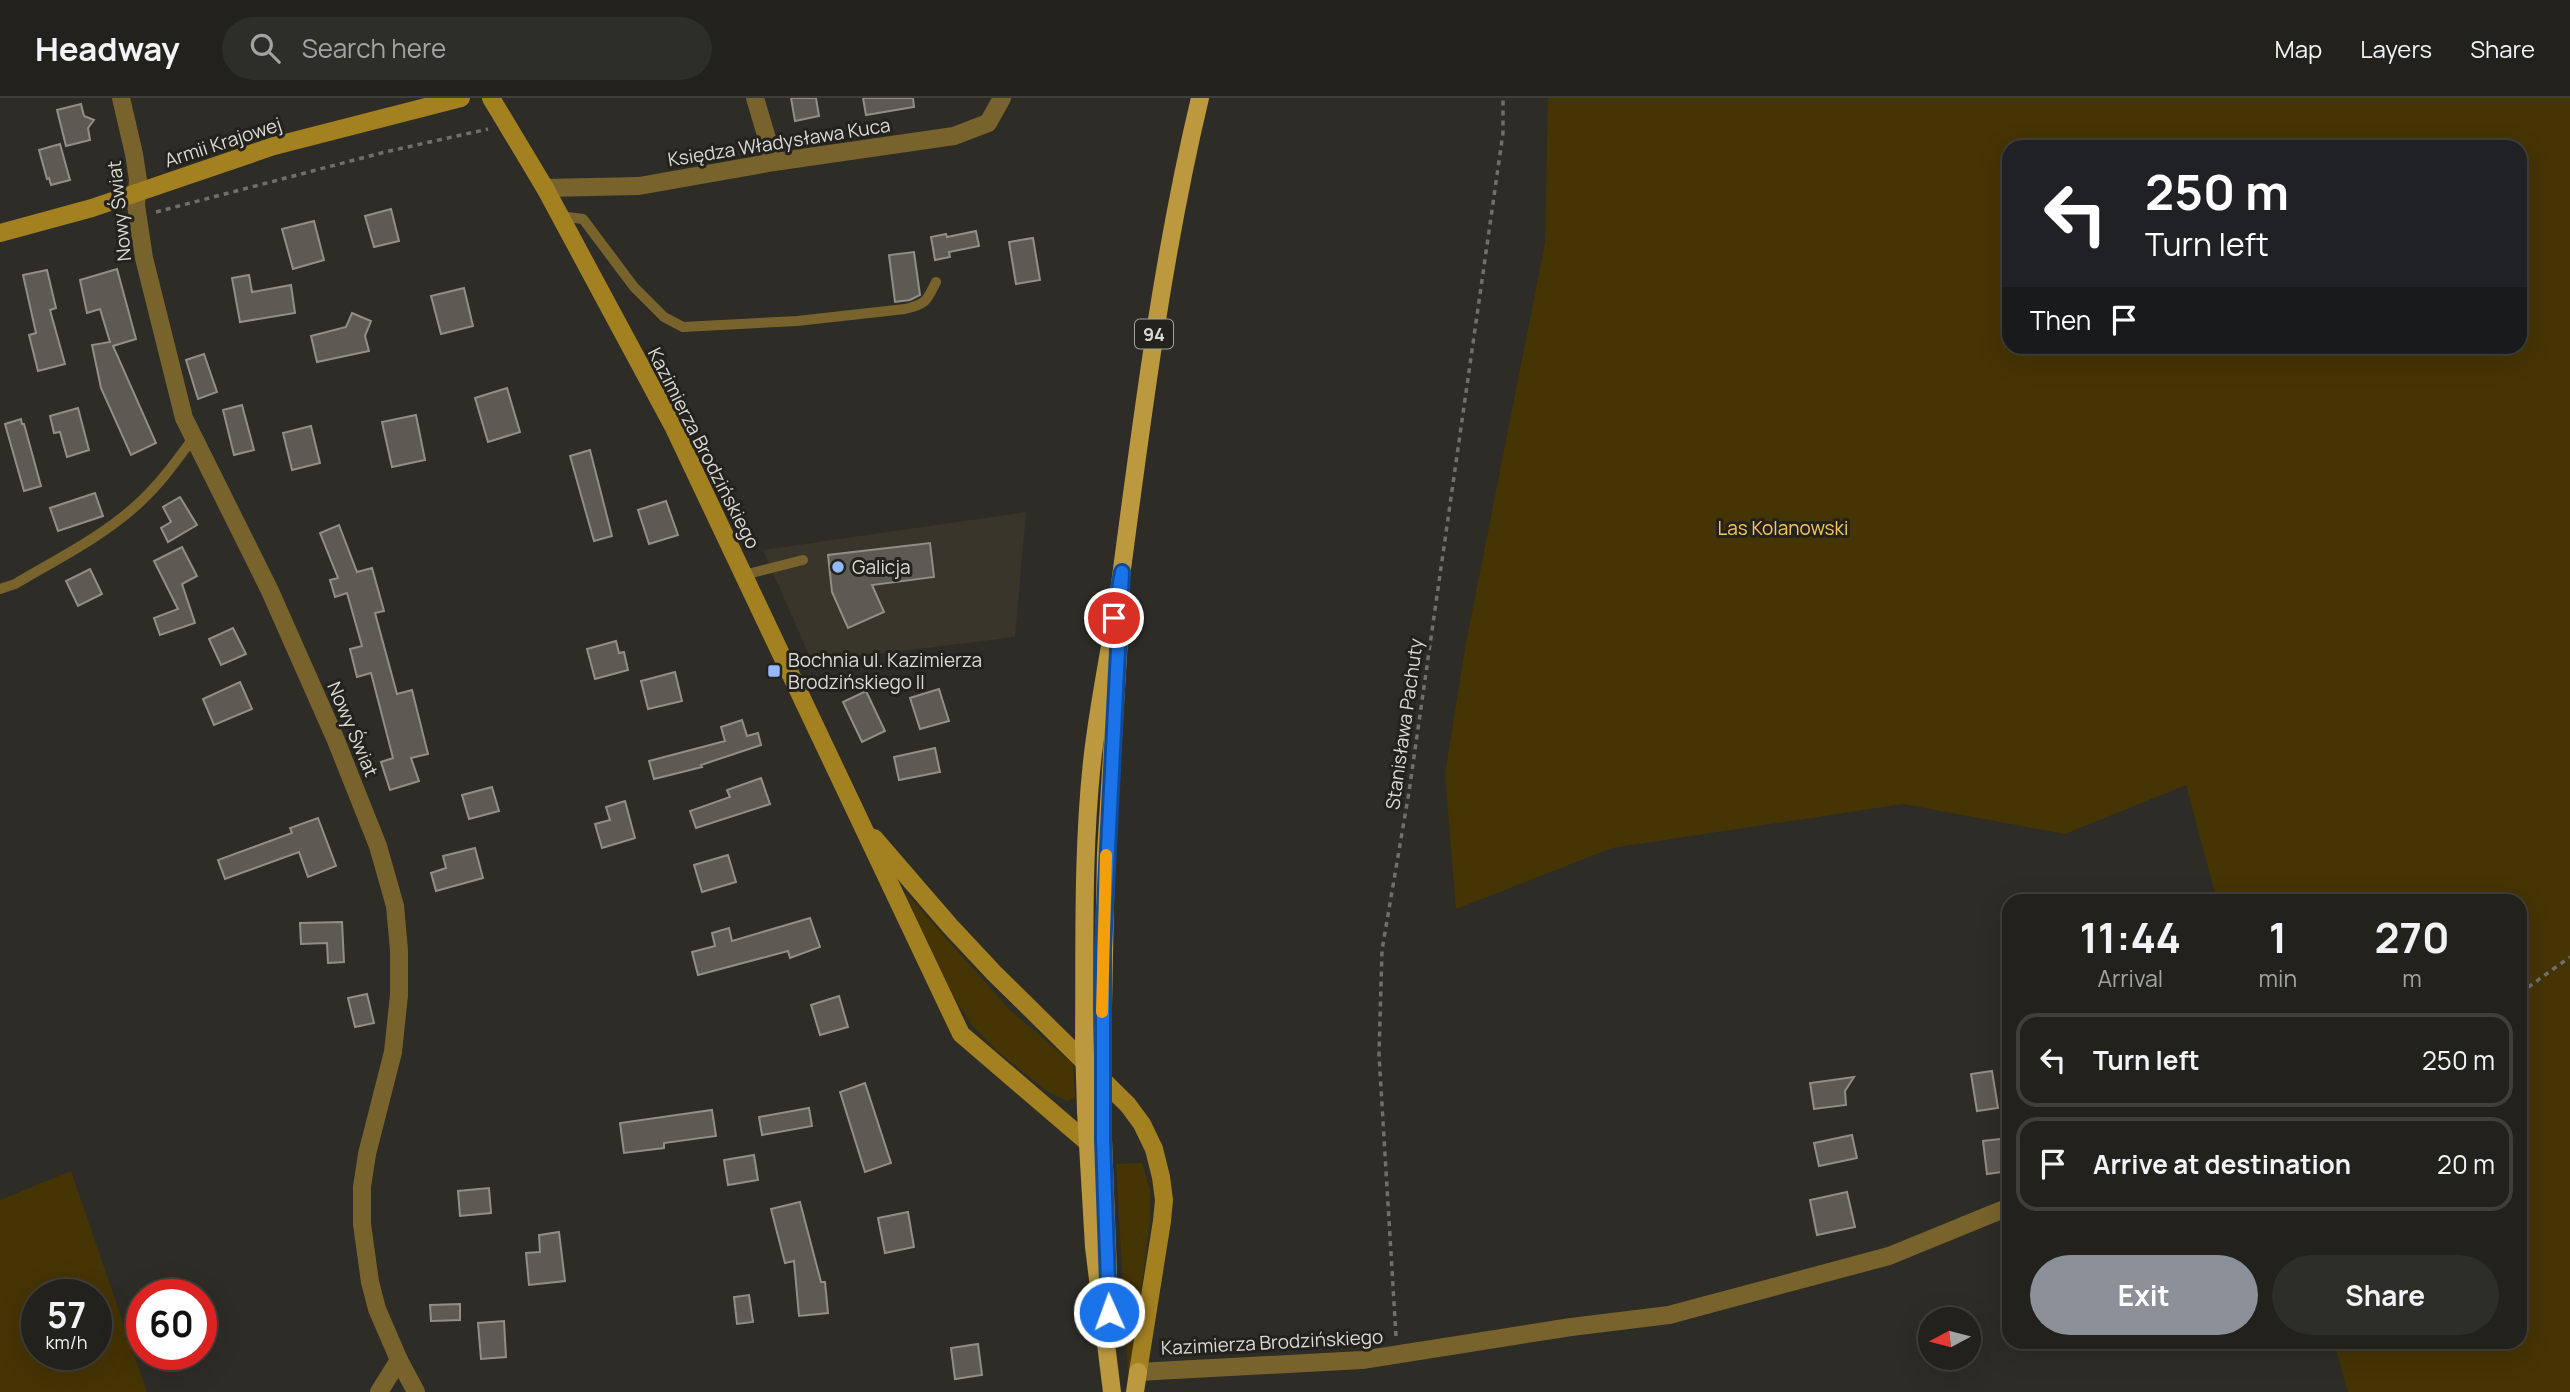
<!DOCTYPE html>
<html lang="en">
<head>
<meta charset="utf-8">
<style>
  :root { --surface:#22211c; --page:#2e2e29; --text:#f1f3f6; --muted:#a2a3a3; --line:#3f3e3b; --accent:#8c9099 }
  body { margin:0; font-family:Manrope,sans-serif; background:var(--page); color:var(--text); height:100vh; display:flex; flex-direction:column; font-size:26px; white-space:nowrap }
  * { box-sizing:border-box; margin:0 }
  p { font-size:23px; color:var(--muted) }
  .icon { flex:none; width:38px; height:38px; fill:none; stroke:currentColor; stroke-width:2; stroke-linecap:round; stroke-linejoin:round }
  .map { position:relative; flex:1; overflow:hidden }
  .panel { position:absolute; left:2002px; top:796px; width:525px; height:455px; display:flex; flex-direction:column; background:var(--surface); border-radius:21px; box-shadow:0 7px 28px #0002,0 0 0 2px var(--line) }
  .panel>* { flex:none }
  .guide { position:absolute; left:2002px; top:42px; width:525px; height:214px; border-radius:21px; box-shadow:0 7px 28px #0002,0 0 0 2px var(--line); background:#202124; color:#fff; overflow:hidden }
  .needle { width:46px; rotate:263deg }
  .buttons { position:absolute; left:1918px; top:1209px; display:grid; gap:14px }
  .buttons a { display:grid; place-items:center; width:63px; height:63px; border-radius:50%; background:var(--surface); box-shadow:0 7px 28px #0002,0 0 0 2px var(--line); font-size:35px }
  .speed { position:absolute; left:21px; top:1181px; display:flex; gap:14px; font-size:35px; font-weight:700; text-align:center }
  .speed>* { display:grid; place-content:center; width:91px; height:91px; border-radius:50%; background:var(--surface); box-shadow:0 7px 28px #0002,0 0 0 2px var(--line); line-height:1 }
  .speed small { font-size:18px; font-weight:400 }
  .speed .limit { border:10px solid #d22; background:#fff; color:#111 }
  .pin { position:absolute; display:grid; place-items:center; width:60px; height:60px; color:#fff; margin:-30px; border:4px solid #fff; border-radius:50%; box-shadow:0 2px 7px #0007 }
  .me { position:absolute; width:77px; margin:-38px; rotate:358deg; stroke-linejoin:round; filter:drop-shadow(0 0 5px #0008) }
  .turn { display:flex; align-items:center; gap:24px; height:147px; padding:0 28px; font-size:32px }
  .turn .icon { width:91px; height:91px; stroke-width:2.5 }
  .turn b { display:block; font-size:49px; line-height:60px }
  .then { display:flex; align-items:center; height:66px; padding:0 28px; background:#0003; gap:14px; font-size:26px }
  .eta { display:flex; justify-content:space-evenly; align-items:center; height:119px; text-align:center }
  .eta b { font-size:42px; font-weight:700; line-height:49px }
  .primary-button { display:flex; gap:14px; margin-top:auto; padding:14px 28px }
  .primary-button a { flex:1; height:80px; border-radius:42px; background:var(--accent); color:#fff; font-size:28px; font-weight:700; line-height:80px; text-align:center }
  .primary-button a+a { background:var(--page); color:var(--text) }
  ul { padding:0; list-style:none }
  li { display:flex; align-items:center; gap:21px; height:94px; margin:0 14px 10px; padding:0 14px; border:4px solid var(--line); border-radius:21px }
  li div { flex:1 }
  li b { display:block; font-size:26px }
  li em { font-style:normal }
  header { display:flex; align-items:center; gap:42px; box-sizing:border-box; height:98px; padding:0 35px; background:var(--surface); border-bottom:2px solid var(--line) }
  header strong { font-size:33px }
  nav { display:flex; gap:38px; margin-inline-start:auto; font-size:24px }
  .search { width:490px; height:63px; background:var(--page); display:flex; align-items:center; gap:18px; box-sizing:border-box; padding:0 24px; border-radius:38px; color:var(--muted); font-size:26px }
  .map>svg:first-child { display:block }
</style>
</head>
<body>
<header>
<strong>Headway</strong>
<div class="search"><svg class="icon" aria-label="search" viewBox="0 0 24 24"><circle cx="10" cy="10" r="6"/><path d="M15 15l6 6"/></svg>Search here</div>
<nav><a>Map</a><a>Layers</a><a>Share</a></nav>
</header>
<div class="map">
<svg width="2570" height="1294" viewBox="0 0 2570 1294">
  <rect width="100%" height="100%" fill="#2e2c26"/>
  <polygon fill="#3a352a" points="1026,414 1015,539 812,564 763,452"/>
  <g fill="#453404" fill-rule="evenodd">
    <path d="M1548,0H2570V1294H2348L2334,1244H2520V803H2217L2186,687L2065,736L1903,706L1612,750L1456,811L1445,676L1466,545L1545,145ZM2009,49H2520V248H2009Z"/>
    <polygon points="905,794 1009,911 1073,966 1075,1000 1067,1003 1048,994 996,952 972,927 950,893"/>
    <polygon points="1142,1065 1150,1091 1150,1122 1129,1292 1116,1066"/>
    <path d="M71,1073L147,1294H0V1102ZM96,1197V1256H37V1197Z"/>
  </g>
  <g fill="#5d5a54" stroke="#918e87" stroke-width="2">
    <polygon points="791,0 816,0 819,18 795,23"/>
    <polygon points="863,0 913,0 914,9 866,17"/>
    <polygon points="81,6 84,18 94,22 88,30 90,42 66,48 57,12"/>
    <polygon points="60,46 70,82 51,87 49,80 47,81 39,52"/>
    <polygon points="391,111 399,143 374,149 365,118"/>
    <polygon points="314,123 324,162 293,171 282,131"/>
    <polygon points="976,133 979,148 949,154 950,159 935,162 931,139 946,136 947,139"/>
    <polygon points="1033,140 1040,182 1016,186 1009,144"/>
    <polygon points="914,154 920,197 910,202 895,204 889,157"/>
    <polygon points="117,171 136,241 113,248 156,345 131,357 101,290 92,247 110,244 100,211 87,215 80,182"/>
    <polygon points="47,172 56,210 50,212 65,266 38,273 29,237 36,235 23,177"/>
    <polygon points="249,177 252,194 291,187 295,215 240,224 232,180"/>
    <polygon points="464,190 473,228 441,236 431,198"/>
    <polygon points="352,215 371,223 365,238 369,253 317,264 311,238 346,229"/>
    <polygon points="204,256 217,294 198,301 186,262"/>
    <polygon points="507,290 520,334 488,344 475,300"/>
    <polygon points="242,307 254,352 234,357 223,312"/>
    <polygon points="78,310 89,352 67,359 60,334 54,335 50,318"/>
    <polygon points="416,317 425,362 392,369 382,324"/>
    <polygon points="21,321 22,326 24,326 41,388 24,393 5,326"/>
    <polygon points="311,328 320,365 292,372 283,335"/>
    <polygon points="590,352 612,438 594,443 570,358"/>
    <polygon points="95,395 103,418 58,433 50,410"/>
    <polygon points="180,399 197,427 168,444 161,430 171,424 163,409"/>
    <polygon points="666,403 678,437 649,446 638,412"/>
    <polygon points="339,427 357,474 372,470 384,513 375,515 397,596 412,592 428,656 411,660 419,683 390,692 381,664 393,660 371,575 357,579 350,551 362,548 347,495 335,499 330,482 338,480 320,435"/>
    <polygon points="930,445 934,479 872,487 884,514 848,530 832,494 828,457"/>
    <polygon points="182,449 197,478 182,486 195,525 160,537 154,520 178,511 154,463"/>
    <polygon points="90,471 102,496 78,508 66,483"/>
    <polygon points="233,530 246,556 221,567 209,541"/>
    <polygon points="616,543 619,555 624,554 628,572 595,581 587,551"/>
    <polygon points="675,574 682,603 648,611 641,583"/>
    <polygon points="240,584 252,611 214,627 203,601"/>
    <polygon points="939,591 949,623 920,631 910,600"/>
    <polygon points="866,593 885,633 862,644 843,604"/>
    <polygon points="742,622 747,638 758,635 761,647 701,667 702,669 654,681 649,663 725,643 721,629"/>
    <polygon points="935,650 940,674 899,682 894,659"/>
    <polygon points="761,680 770,706 696,730 690,713 730,699 727,692"/>
    <polygon points="492,689 499,713 469,721 462,697"/>
    <polygon points="625,703 635,740 602,750 595,726 610,722 606,709"/>
    <polygon points="318,720 336,768 308,779 299,754 225,781 218,762 292,735 290,730"/>
    <polygon points="475,750 483,780 436,793 431,775 446,770 443,758"/>
    <polygon points="728,757 736,784 702,794 694,767"/>
    <polygon points="810,820 820,849 790,860 788,853 698,877 692,854 715,848 712,835 729,830 732,843"/>
    <polygon points="342,824 344,864 328,865 327,845 301,846 300,825"/>
    <polygon points="367,896 374,925 355,929 348,900"/>
    <polygon points="839,898 848,929 820,937 811,907"/>
    <polygon points="1992,973 1998,1010 1977,1013 1971,976"/>
    <polygon points="1854,979 1845,993 1846,1007 1814,1011 1810,985"/>
    <polygon points="865,985 891,1065 865,1074 840,994"/>
    <polygon points="809,1010 812,1028 762,1037 759,1019"/>
    <polygon points="712,1012 716,1038 664,1045 664,1050 624,1055 620,1025"/>
    <polygon points="1852,1037 1857,1060 1819,1068 1814,1045"/>
    <polygon points="2009,1040 2009,1073 1987,1076 1983,1043"/>
    <polygon points="754,1057 758,1082 728,1087 724,1062"/>
    <polygon points="489,1090 491,1115 460,1118 458,1093"/>
    <polygon points="1847,1094 1855,1129 1817,1137 1810,1102"/>
    <polygon points="800,1104 821,1184 825,1184 828,1215 799,1218 794,1163 785,1165 771,1111"/>
    <polygon points="908,1114 914,1149 885,1155 878,1120"/>
    <polygon points="559,1134 565,1183 529,1187 526,1155 540,1154 539,1137"/>
    <polygon points="749,1197 753,1224 737,1226 734,1199"/>
    <polygon points="460,1206 460,1222 431,1223 430,1207"/>
    <polygon points="504,1223 506,1259 481,1261 478,1225"/>
    <polygon points="978,1246 982,1277 955,1281 951,1250"/>
  </g>
  <g fill="none" stroke-linecap="round" stroke-linejoin="round">
    <g stroke="#716f6a" stroke-width="3.5" stroke-dasharray="5 5" stroke-linecap="butt">
      <polyline points="156,114 385,54 488,31"/>
      <polyline points="2520,895 2570,859"/>
      <polyline points="1396,1238 1379,957 1382,852 1409,694 1503,35 1503,0"/>
    </g>
    <g stroke="#78632d" stroke-width="10">
      <path d="M560,118L583,121L634,189L664,219L683,229L797,223L905,211C926,206 927,203 936,184"/>
      <polyline points="744,477 803,462"/>
      <path d="M0,491L15,486C57,461 102,439 138,406C160,386 177,362 194,339"/>
    </g>
    <g stroke="#78632d" stroke-width="18">
      <polyline points="121,0 134,56 138,82 136,107 144,160 184,320 270,493 335,640 378,748 395,808 399,852 399,897 393,954 367,1056 362,1089 362,1126 370,1184 377,1211 399,1262 416,1294"/>
      <polyline points="755,0 774,64"/>
      <polyline points="545,90 639,88 774,64 954,38 988,25 1002,0"/>
      <polyline points="1138,1274 1362,1262 1571,1229 1669,1217 1889,1158 2009,1109"/>
      <polyline points="379,1294 399,1262"/>
    </g>
    <g stroke="#a38020" stroke-width="18">
      <polyline points="491,0 545,90 673,328 961,936 1087,1044"/>
      <polyline points="0,135 92,110 274,48 461,0"/>
      <polyline points="874,740 950,828 994,875 1128,1007 1142,1026 1154,1051 1161,1079 1164,1102 1162,1123 1138,1274"/>
    </g>
    <g stroke="#bc993f" stroke-width="18">
      <path d="M1084,945C1085,852 1082,757 1092,664C1099,599 1114,536 1122,471C1143,313 1163,155 1200,0"/>
      <polyline points="1102,961 1106,755 1119,541"/>
      <polyline points="1086,1013 1094,1149 1112,1294"/>
      <polyline points="1103,1041 1108,1175"/>
      <polyline points="1135,1294 1138,1274"/>
    </g>
    <g stroke="#bc993f" stroke-width="18">
      <polyline points="1084,945 1086,1013"/>
      <polyline points="1102,961 1103,1041"/>
    </g>
  </g>
  <g fill="none" stroke-linecap="round" stroke-linejoin="round">
    <defs>
      <polyline id="route" points="1109,1214 1103,1041 1103,850 1122,474 1114,520"/>
    </defs>
    <use href="#route" stroke="#114b97" stroke-width="18"/>
    <use href="#route" stroke="#1a73e8" stroke-width="12"/>
    <polyline stroke="#f59e0b" stroke-width="12" points="1102,914 1106,757"/>
  </g>
  <g fill="#94b7fd" stroke="#24221c" stroke-width="2.5">
    <circle cx="838" cy="469" r="7"/>
    <rect x="767" y="566" width="14" height="14" rx="3.5"/>
  </g>
  <g text-anchor="middle" dominant-baseline="central" stroke-width="6" stroke-linejoin="round" paint-order="stroke">
    <rect fill="#24221c" stroke="#a4a39e" stroke-width="2" x="1135" y="221.5" width="38" height="29" rx="5"/>
    <g font-size="18" font-weight="bold" fill="#dbdad6">
      <text x="1154" y="236">94</text>
    </g>
    <g font-size="19" fill="#dbdad6" stroke="#24221c">
      <text transform="translate(223 44) rotate(-18)">Armii Krajowej</text>
      <text transform="translate(779 44) rotate(-9)">Księdza Władysława Kuca</text>
      <text transform="translate(119 113) rotate(-96)">Nowy Świat</text>
      <text transform="translate(704 350) rotate(63)">Kazimierza Brodzińskiego</text>
      <text transform="translate(1404 626) rotate(-82)">Stanisława Pachuty</text>
      <text transform="translate(353 631) rotate(67)">Nowy Świat</text>
      <text transform="translate(1272 1244) rotate(-3)">Kazimierza Brodzińskiego</text>
    </g>
    <g font-size="19" fill="#f6c956" stroke="#24221c">
      <text x="1783" y="430">Las Kolanowski</text>
    </g>
    <g font-size="19" fill="#dbdad6" stroke="#24221c" text-anchor="start">
      <text x="852" y="469">Galicja</text>
      <text x="788" y="562">Bochnia ul. Kazimierza<tspan x="788" dy="22">Brodzińskiego II</tspan></text>
    </g>
  </g>
</svg>
<div class="buttons">
<a><svg class="needle" viewBox="-14 -14 28 28"><path d="M0-13l5 13h-10z" fill="#e53935"/><path d="M0 13l5-13h-10z" fill="#a2a3a3"/></svg></a>
</div>
<div class="speed"><div>57<small>km/h</small></div><div class="limit">60</div></div>
<div class="pin" style="left:1114px;top:520px;background:#d93025"><svg class="icon" aria-label="arrive" viewBox="0 0 24 24"><path d="M6 21V4h12l-3 4 3 4H6"/></svg></div>
<svg class="me" style="left:1109px;top:1214px" viewBox="-20 -20 40 40"><circle r="17" fill="#1a73e8" stroke="#fff" stroke-width="3"/><path d="M0-11L8 9 0 5-8 9z" fill="#fff"/></svg>
<div class="guide">
<div class="turn"><svg class="icon" aria-label="left" viewBox="0 0 24 24"><path d="M17 20v-9H6M10 6l-5 5 5 5"/></svg><div><b>250 m</b>Turn left</div></div>
<div class="then">Then<svg class="icon" aria-label="arrive" viewBox="0 0 24 24"><path d="M6 21V4h12l-3 4 3 4H6"/></svg></div>
</div>
<section class="panel">
<div class="eta">
<div><b>11:44</b><p>Arrival</p></div>
<div><b>1</b><p>min</p></div>
<div><b>270</b><p>m</p></div>
</div>
<ul>
<li><svg class="icon" aria-label="left" viewBox="0 0 24 24"><path d="M17 20v-9H6M10 6l-5 5 5 5"/></svg><div><b>Turn left</b></div><em>250 m</em></li>
<li><svg class="icon" aria-label="arrive" viewBox="0 0 24 24"><path d="M6 21V4h12l-3 4 3 4H6"/></svg><div><b>Arrive at destination</b></div><em>20 m</em></li>
</ul>
<div class="primary-button"><a>Exit</a><a>Share</a></div>
</section>
</div>
</body>
</html>
